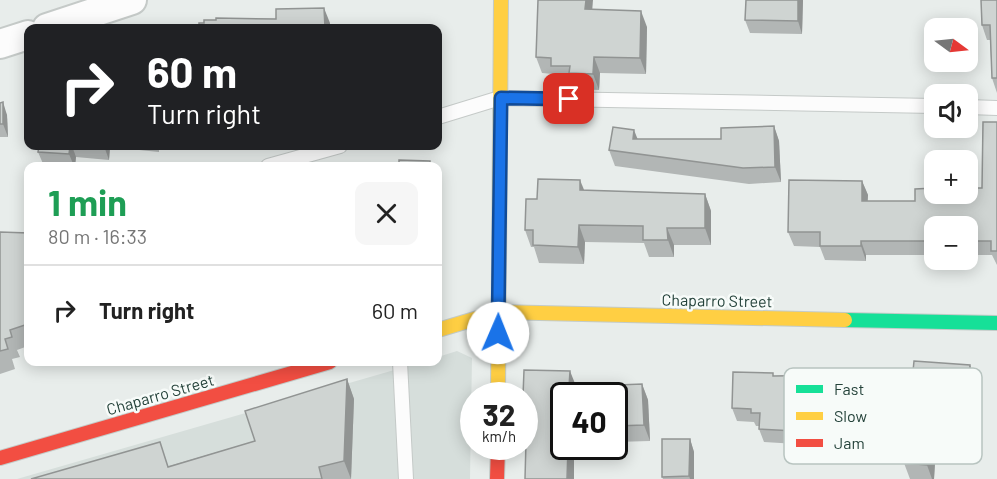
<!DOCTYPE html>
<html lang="en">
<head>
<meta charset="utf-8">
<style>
  :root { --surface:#fff; --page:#f6f6f6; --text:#222; --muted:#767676; --line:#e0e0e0 }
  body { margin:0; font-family:Barlow,sans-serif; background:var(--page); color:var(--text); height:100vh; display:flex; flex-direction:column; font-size:22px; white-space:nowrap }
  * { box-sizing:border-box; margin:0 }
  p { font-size:20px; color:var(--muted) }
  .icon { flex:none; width:33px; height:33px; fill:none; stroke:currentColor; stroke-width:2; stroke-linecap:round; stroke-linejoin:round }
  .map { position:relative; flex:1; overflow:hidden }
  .details { position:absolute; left:24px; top:162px; width:418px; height:204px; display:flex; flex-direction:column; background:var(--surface); border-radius:12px; box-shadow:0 3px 15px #0003 }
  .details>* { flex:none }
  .banner { position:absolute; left:24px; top:24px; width:418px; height:126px; border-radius:12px; box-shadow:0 3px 15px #0003; background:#202124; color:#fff; overflow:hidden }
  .needle { width:39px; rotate:105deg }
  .tools { position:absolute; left:924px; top:18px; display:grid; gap:12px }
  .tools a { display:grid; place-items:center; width:54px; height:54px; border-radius:12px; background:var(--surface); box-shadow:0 3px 15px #0003; font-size:30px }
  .speed { position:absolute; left:460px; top:382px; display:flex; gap:12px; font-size:30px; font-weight:700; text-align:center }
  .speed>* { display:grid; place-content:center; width:78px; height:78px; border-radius:50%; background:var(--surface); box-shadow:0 3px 15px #0003; line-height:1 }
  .speed small { font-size:15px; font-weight:400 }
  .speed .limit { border:3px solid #111; border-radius:9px; background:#fff; color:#111 }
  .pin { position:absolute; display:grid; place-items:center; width:51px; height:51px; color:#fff; margin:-26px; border-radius:12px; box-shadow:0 3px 9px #0006 }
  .me { position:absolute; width:66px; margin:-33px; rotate:1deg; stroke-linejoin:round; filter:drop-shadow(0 0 4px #0008) }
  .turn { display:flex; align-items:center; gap:21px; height:126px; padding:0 24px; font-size:27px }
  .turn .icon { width:78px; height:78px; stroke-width:2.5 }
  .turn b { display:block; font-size:42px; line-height:51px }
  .round { display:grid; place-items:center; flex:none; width:63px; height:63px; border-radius:12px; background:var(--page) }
  .head { display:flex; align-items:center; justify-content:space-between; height:102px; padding:0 24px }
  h1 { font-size:36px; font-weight:700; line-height:45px; color:#1e9e55 }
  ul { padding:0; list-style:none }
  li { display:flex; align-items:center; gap:18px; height:90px; padding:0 24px; border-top:2px solid var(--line) }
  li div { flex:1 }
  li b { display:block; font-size:22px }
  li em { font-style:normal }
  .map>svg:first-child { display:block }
</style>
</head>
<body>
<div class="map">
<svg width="997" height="479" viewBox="0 0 997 479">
  <rect width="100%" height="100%" fill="#e8edeb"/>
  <polygon fill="#d6dedb" points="457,351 472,358 470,479 17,479 422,362 438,362 438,357"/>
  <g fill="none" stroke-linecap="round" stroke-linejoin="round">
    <defs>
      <g id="lane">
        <polyline points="968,107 997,108"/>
        <polyline points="438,117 500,98 934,106"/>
        <polyline points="268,166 340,146"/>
        <polyline points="400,362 406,479"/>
      </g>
      <g id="street">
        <polyline points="47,28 132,0"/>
        <polyline points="0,44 28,35"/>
      </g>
      <polyline id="fast" points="845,320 997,323"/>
      <g id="slow">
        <polyline points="438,330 498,312 845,320"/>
        <polyline points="498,396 501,0"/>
      </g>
      <g id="jam">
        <polyline points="0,458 330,362"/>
        <polyline points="497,479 498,447"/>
      </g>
    </defs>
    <use href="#lane" stroke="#c5cac8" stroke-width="16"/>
    <use href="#street" stroke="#c5cac8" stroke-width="32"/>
    <use href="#fast" stroke="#c3cbc8" stroke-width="16"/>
    <use href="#slow" stroke="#c3cbc8" stroke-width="16"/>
    <use href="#jam" stroke="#c3cbc8" stroke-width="16"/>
    <use href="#lane" stroke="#fcfcfc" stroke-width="14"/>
    <use href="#street" stroke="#fcfcfc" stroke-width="28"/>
    <use href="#fast" stroke="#16e098" stroke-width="14"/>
    <use href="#slow" stroke="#ffcf43" stroke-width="14"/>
    <use href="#jam" stroke="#f24e42" stroke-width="14"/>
  </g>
  <g fill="#b2b6b5">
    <polygon points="746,0 803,0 802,34 750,33 745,20"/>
    <polygon points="997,0 997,93 992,78 990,40 987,40 982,25"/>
    <polygon points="592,9 647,27 646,74 600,73 599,90 575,89 573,82 556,82 553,74 542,73 536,57"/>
    <polygon points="0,103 7,115 8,137 0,137"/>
    <polygon points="997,122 997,265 992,255 968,255 968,226 934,226 934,255 866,255 866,261 825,260 820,247 794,246 788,232 862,181 868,195 867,201 915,201 982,188"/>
    <polygon points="774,126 779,141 781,182 749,184 615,166 609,150 637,139 721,139"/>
    <polygon points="39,146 159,146 159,152 110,147 109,160 76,157 75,166 44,166 38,152"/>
    <polygon points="584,190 705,194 711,211 711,245 674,245 674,257 649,257 644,243 585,242 584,264 539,263 534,247 531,247 525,230 537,199"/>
    <polygon points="0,232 28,233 28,346 17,350 20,357 12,359 15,369 0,374"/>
    <polygon points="970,365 976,383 971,430 960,429 959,449 936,446 934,479 910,479 904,463"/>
    <polygon points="843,375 847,388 847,425 833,425 833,443 828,443 828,450 800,450 797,444 764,442 759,429 759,426 756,426 754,422 737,421 732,408 774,376"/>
    <polygon points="347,379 354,399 351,479 31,479 169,466 255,441"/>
    <polygon points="642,384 648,400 650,441 615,442 615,396 527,415 525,411 525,396 575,387"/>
    <polygon points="690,439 694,452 694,479 663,479 662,477"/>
  </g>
  <g fill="#919493">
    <polygon points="586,0 593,0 591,25 585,9"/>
    <polygon points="798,0 803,0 802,34 798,21"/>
    <polygon points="324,8 330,23 330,28 325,28"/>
    <polygon points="641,11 647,27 646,74 640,58"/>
    <polygon points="594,57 600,73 599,90 593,74"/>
    <polygon points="3,102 7,115 8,137 3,124"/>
    <polygon points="774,126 779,141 781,182 775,167"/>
    <polygon points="634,130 640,145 633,139"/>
    <polygon points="70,146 72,146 76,157 75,166 74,166 69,154"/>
    <polygon points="104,146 110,146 110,147 109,160"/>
    <polygon points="580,180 587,197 580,190"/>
    <polygon points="862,181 868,195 867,215 862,201"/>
    <polygon points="705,194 711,211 711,245 705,228"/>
    <polygon points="579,225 585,242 584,264 578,247"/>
    <polygon points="667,228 674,245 674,257 668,240"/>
    <polygon points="861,241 866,255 866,261 861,246"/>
    <polygon points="970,365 976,383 971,430 965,413"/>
    <polygon points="570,371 576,386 575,396 569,387"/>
    <polygon points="843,375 847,388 847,425 843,413"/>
    <polygon points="347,379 354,399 351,479 344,461"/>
    <polygon points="642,384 648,400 650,441 644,425"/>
    <polygon points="954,412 960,429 959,449 952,431"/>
    <polygon points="828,413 833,425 833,443 828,430"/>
    <polygon points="930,429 936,446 934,479 932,479 927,465"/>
    <polygon points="823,430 828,443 828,450 823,437"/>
    <polygon points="690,439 694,452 694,479 690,479 689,476"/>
    <polygon points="568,447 574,447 574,479 567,479"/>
  </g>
  <g fill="#cfd4d2" stroke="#919493" stroke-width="1.5">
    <polygon points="538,0 586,0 585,9 641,11 640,58 594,57 593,74 569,73 570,66 551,66 551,58 536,57"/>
    <polygon points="746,0 798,0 798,21 745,20"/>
    <polygon points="981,0 997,0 997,78 992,78 990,25 982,25"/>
    <polygon points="324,8 325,28 199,28 199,23 204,23 204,20 216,20 216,18 276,19 276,9"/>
    <polygon points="3,102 3,124 0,124 0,103"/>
    <polygon points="983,122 997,122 997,251 991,251 991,241 968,241 968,226 934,226 934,241 861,241 861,246 820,246 820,232 788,232 789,180 862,181 862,201 915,201 915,189 934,188 934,194 968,194 968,188 982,188"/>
    <polygon points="774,126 775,167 743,168 609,150 613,127 634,130 633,139 721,139 721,128"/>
    <polygon points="39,146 70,146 69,154 38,152"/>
    <polygon points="399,160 430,161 430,166 399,166"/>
    <polygon points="329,164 329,166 285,166"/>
    <polygon points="538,179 580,180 580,190 705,194 705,228 667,228 668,240 643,240 643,226 579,225 578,247 533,245 533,230 525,230 526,199 537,199"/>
    <polygon points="0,232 28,233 28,324 10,330 12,337 5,339 8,349 0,351"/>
    <polygon points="914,361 970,365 965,413 954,412 952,431 930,429 927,465 904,463"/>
    <polygon points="524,370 570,371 569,387 642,384 644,425 615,426 615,396 564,396 564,447 568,447 567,479 525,479 527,405 525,405 525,396 523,396"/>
    <polygon points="733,372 773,373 773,376 843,375 843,413 828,413 828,430 823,430 823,437 795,437 795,431 759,429 760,413 751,413 751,409 732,408"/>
    <polygon points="347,379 344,461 319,467 322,479 31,479 160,442 168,467 255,441 245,411"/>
    <polygon points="662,439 690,439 689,476 662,477"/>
  </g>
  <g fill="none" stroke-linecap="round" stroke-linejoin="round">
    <defs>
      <polyline id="route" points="498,333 501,98 569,99"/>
    </defs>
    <use href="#route" stroke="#114b97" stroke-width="15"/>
    <use href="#route" stroke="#1a73e8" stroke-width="10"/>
  </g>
  <g text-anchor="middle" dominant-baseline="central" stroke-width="5" stroke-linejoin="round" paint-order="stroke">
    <g font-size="16" fill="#24423a" stroke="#f7fbf9">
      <text transform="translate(717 300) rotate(1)">Chaparro Street</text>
      <text transform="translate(160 394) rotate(-16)">Chaparro Street</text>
    </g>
  </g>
  <rect x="784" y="368" width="198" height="96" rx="9" fill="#f7fbf9" stroke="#b8c4c0" stroke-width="1.5"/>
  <rect x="796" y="385" width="27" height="8" fill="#16e098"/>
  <rect x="796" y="412" width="27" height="8" fill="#ffcf43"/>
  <rect x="796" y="439" width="27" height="8" fill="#f24e42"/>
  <g font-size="16" fill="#24423a">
    <text x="834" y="395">Fast</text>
    <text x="834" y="422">Slow</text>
    <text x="834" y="449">Jam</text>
  </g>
</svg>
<div class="tools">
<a><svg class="needle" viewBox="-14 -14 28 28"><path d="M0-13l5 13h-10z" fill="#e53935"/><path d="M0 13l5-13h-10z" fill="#767676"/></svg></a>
<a><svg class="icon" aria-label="sound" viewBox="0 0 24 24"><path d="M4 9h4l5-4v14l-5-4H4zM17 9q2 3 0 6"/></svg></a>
<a>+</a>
<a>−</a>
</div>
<div class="speed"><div>32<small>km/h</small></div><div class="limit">40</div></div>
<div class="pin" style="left:569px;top:99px;background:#d93025"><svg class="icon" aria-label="arrive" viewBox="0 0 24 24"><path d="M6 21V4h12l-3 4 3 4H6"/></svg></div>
<svg class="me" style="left:498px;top:333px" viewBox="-20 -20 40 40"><circle r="19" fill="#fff"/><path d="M0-13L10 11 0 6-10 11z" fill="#1a73e8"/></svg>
<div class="banner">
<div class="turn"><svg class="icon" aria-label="right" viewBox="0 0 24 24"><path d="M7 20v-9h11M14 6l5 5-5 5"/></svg><div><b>60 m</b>Turn right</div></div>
</div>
<section class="details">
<div class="head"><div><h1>1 min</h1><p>80 m · 16:33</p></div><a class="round"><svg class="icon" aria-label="close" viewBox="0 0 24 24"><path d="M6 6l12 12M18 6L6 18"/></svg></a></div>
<ul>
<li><svg class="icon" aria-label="right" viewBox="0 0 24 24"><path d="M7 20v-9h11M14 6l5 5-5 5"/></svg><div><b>Turn right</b></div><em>60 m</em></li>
</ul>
</section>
</div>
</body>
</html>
